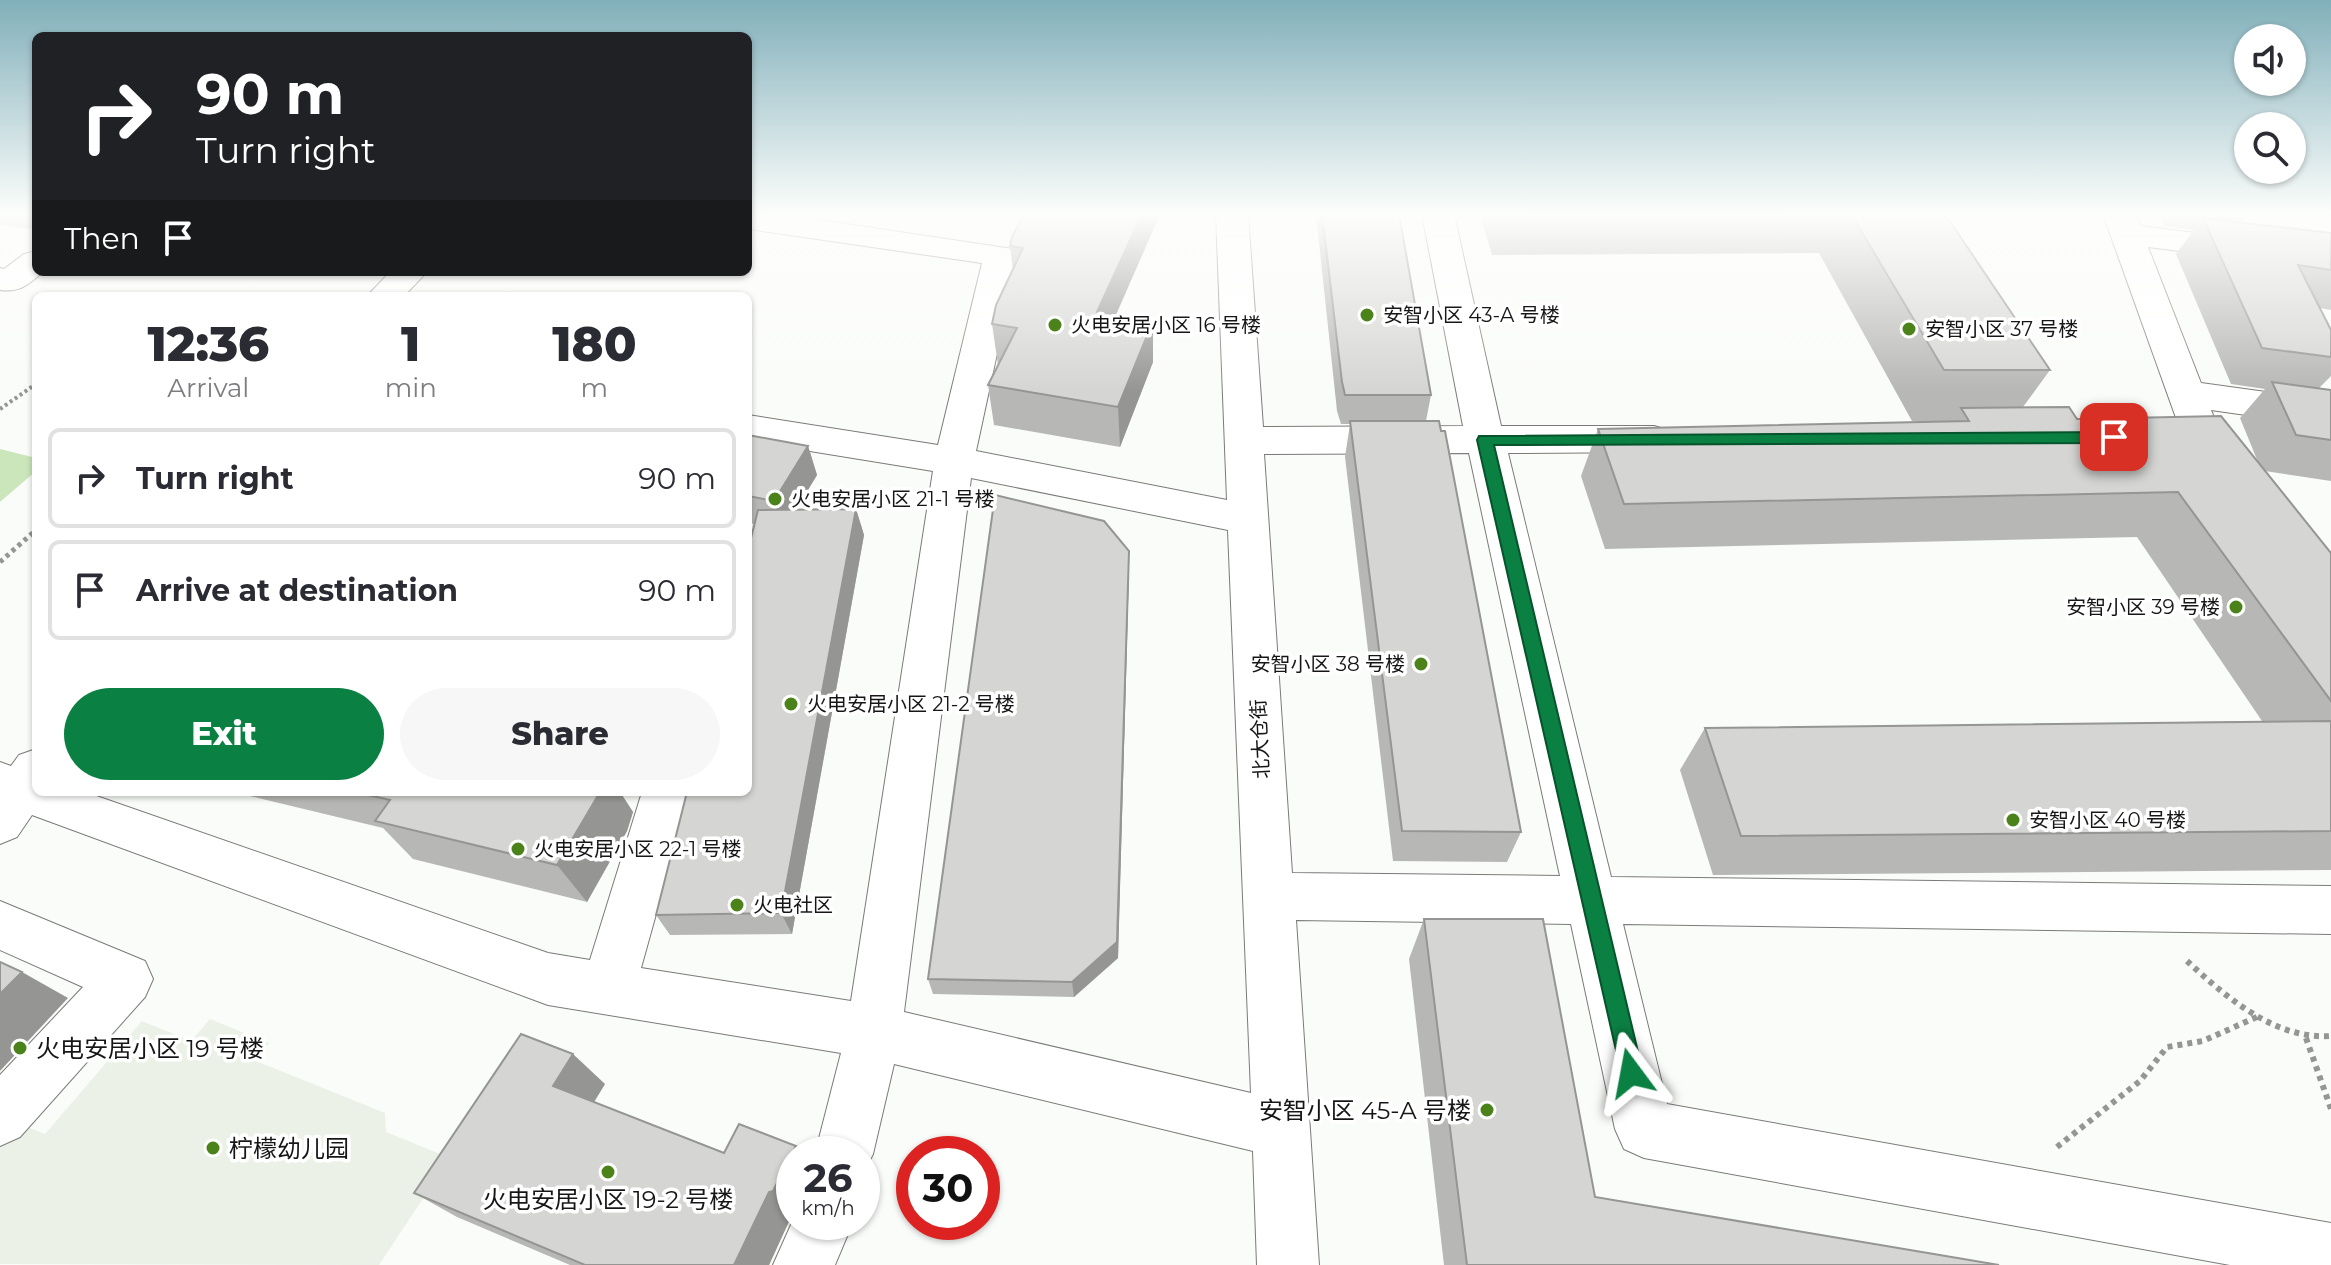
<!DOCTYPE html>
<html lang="en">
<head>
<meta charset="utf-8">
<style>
  :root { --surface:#fff; --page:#f7f7f7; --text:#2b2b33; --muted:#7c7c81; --line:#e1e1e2; --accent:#0b8043 }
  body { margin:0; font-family:Montserrat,"Noto Sans SC",sans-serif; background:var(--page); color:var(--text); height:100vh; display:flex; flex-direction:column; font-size:30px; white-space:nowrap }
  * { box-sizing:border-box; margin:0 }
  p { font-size:26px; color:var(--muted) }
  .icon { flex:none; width:44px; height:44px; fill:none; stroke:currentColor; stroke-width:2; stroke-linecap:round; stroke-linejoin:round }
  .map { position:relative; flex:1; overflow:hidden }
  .panel { position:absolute; left:32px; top:292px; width:720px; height:504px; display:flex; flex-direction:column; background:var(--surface); border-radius:12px; box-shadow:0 2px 6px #0004 }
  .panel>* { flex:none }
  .guide { position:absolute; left:32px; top:32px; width:720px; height:244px; border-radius:12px; box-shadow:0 2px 6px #0004; background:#202124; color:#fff; overflow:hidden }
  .fabs { position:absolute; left:2234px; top:24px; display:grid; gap:16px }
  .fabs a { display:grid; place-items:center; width:72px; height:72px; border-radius:50%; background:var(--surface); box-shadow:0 2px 6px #0004; font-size:40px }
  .speed { position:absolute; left:776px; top:1136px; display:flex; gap:16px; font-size:40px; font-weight:700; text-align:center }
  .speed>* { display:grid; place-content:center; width:104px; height:104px; border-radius:50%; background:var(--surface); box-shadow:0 2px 6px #0004; line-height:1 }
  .speed small { font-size:20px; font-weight:400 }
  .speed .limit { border:12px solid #d22; background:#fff; color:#111 }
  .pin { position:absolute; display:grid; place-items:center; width:68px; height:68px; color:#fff; margin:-34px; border-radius:16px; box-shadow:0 4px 12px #0006 }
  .me { position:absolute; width:88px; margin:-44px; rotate:347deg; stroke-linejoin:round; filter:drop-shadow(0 0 6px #0008) }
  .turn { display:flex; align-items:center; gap:28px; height:168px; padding:0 32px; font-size:36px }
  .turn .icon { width:104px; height:104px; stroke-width:2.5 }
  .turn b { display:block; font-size:56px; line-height:68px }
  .then { display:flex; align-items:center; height:76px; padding:0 32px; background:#0003; gap:16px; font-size:30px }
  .eta { display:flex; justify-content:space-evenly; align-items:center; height:136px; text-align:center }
  .eta b { font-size:48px; font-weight:800; line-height:56px }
  .cta { display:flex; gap:16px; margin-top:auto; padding:16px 32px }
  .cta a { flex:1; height:92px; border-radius:48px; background:var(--accent); color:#fff; font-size:32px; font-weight:800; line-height:92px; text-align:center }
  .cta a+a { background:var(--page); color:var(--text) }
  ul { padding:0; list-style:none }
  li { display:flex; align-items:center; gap:24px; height:100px; margin:0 16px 12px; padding:0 16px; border:4px solid var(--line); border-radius:12px }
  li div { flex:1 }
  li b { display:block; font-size:30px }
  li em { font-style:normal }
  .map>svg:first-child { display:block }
</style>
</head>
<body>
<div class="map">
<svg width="2331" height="1265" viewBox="0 0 2331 1265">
  <rect width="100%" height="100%" fill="#fafcf9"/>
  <polygon fill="#ebf1e7" points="210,1019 269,1043 256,1061 385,1113 386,1132 450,1158 379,1265 0,1264 0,1138 14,1122 45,1134 142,1021 191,1041"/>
  <polygon fill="#cbe6bb" points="0,449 36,458 36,471 0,502"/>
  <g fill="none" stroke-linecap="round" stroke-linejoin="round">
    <defs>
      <g id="minor">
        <path d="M748,214H780L1013,249L1018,256L976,451L1227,500L1216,214H1248L1263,427L1463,426L1422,214H1454L1501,426H1654L1668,430L1673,439L1668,448L1654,452L1508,453L1611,877L2331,886V934L1623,924L1667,1104L2331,1223V1265H2230L1644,1158L1624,1149L1615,1129L1571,924L1296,920L1319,1265H1257L1253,1151L894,1064L873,1154L862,1176V1154H815L841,1053L548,1005L32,815L17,837L0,844V762L11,766L19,755L36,749V792H85L548,953L590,960L642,792H690L641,968L851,1001L933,471L748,441V415L938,445L982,263L748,229ZM1469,453L1560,876L1292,873L1264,454ZM971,478L1228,530L1251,1093L904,1012Z"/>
        <path d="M2103,214H2135L2140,226L2331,250V270L2148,247L2201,383L2331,401V427L2211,410L2227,450L2243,469L2237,479C2215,485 2202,477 2190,457Z"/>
        <path d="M36,251V272H43C29,284 20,293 0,290V268L4,269L24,254Z"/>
        <polygon points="390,272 427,272 404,296 367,296"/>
        <polygon points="0,901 145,961 153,979 145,997 20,1137 0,1146 0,1075 83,987 0,950"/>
        <polygon points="794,1218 794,1222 853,1222 835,1265 773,1265"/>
      </g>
    </defs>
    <use href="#minor" stroke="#7a7b79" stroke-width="2"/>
    <polyline stroke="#949693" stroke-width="4" stroke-dasharray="3 3" stroke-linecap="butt" points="0,409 36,384"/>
    <polyline stroke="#949693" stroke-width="5" stroke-dasharray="4 4" stroke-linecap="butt" points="0,562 36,530"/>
    <g stroke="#949693" stroke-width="6" stroke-dasharray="5 5" stroke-linecap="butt">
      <path d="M2187,961C2226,997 2275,1040 2331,1036"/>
      <polyline points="2306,1038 2331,1109"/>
      <polyline points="2057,1147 2140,1081 2167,1047 2203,1041 2259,1016"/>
    </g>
    <use href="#minor" fill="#fff" fill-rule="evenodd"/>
  </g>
  <g fill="#b7b8b5">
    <polygon points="0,214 36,214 36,230 3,225 0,227"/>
    <polygon points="1024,214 1157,214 1157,221 1116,315 1153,362 1120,447 994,425 988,385 998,365 992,324 1013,271 1010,246"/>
    <polygon points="1316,214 1399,214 1431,395 1426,421 1521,832 1507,862 1393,861 1345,457 1350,424 1341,424 1337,411"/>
    <polygon points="1480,214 1945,214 2050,370 2023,407 2258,462 2240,418 2265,389 2231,384 2176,254 2194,230 2165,226 2160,214 2247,214 2241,222 2331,233 2331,310 2320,308 2331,330 2331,376 2319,388 2331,390 2331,481 2265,471 2331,553 2331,870 1713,875 1680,770 1705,728 2262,721 2137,537 1605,549 1581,476 1598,429 1952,421 1912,421 1819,253 1492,255"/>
    <polygon points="748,435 808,446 817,475 796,509 856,509 864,535 792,934 670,935 656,915 755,524 748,523"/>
    <polygon points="1129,571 1118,958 1074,997 933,994 928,979"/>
    <polygon points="233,792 620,792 633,812 627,831 587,902 413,859 383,828"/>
    <polygon points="1424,919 1595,1197 1999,1265 1444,1265 1409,959"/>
    <polygon points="605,1084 594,1102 724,1153 794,1154 794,1216 791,1217 769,1265 570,1265 457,1217 414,1193"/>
  </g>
  <g fill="#959694">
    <polygon points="1142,214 1157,214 1157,221 1099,353 1097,312"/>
    <polygon points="1153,321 1153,362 1120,447 1118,407"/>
    <polygon points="808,446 817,475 784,530 774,501"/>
    <polygon points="856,509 864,535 792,934 781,913"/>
    <polygon points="1129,551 1129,571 1118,958 1074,997 1072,982"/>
    <polygon points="600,792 620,792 633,812 627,831 587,902 557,865"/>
    <polygon points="22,972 68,998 0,1071 0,994"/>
    <polygon points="573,1054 605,1084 586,1115 553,1086"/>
    <polygon points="796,1146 802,1154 794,1154 794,1216 791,1217 769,1265 734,1265 769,1192"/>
  </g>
  <g fill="#d5d6d3" stroke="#959694" stroke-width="2">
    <polygon points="1024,214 1142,214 1097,312 1153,321 1118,407 988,385 1017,328 992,324 996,305 1023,248 1010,246 1012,237"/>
    <polygon points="1322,214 1399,214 1431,395 1345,395 1342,382"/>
    <polygon points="1851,214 1945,214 2050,370 1944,370"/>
    <polygon points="2203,218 2331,233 2331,270 2298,265 2331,330 2331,357 2262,348"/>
    <polygon points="2272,382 2331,390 2331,440 2296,435"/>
    <polygon points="2069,407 2077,419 2221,416 2331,553 2331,701 2178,492 1624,504 1598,429 1969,421 1961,408"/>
    <polygon points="1350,421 1439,421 1441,431 1445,431 1521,832 1402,831"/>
    <polygon points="748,435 808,446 774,501 748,496"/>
    <polygon points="995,495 1104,521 1129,551 1117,942 1072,982 928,979"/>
    <polygon points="856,509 781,913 656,915 687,792 748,792 748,550 758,510"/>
    <polygon points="2331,721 2331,831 1741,836 1705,728"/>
    <polygon points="355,792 600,792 557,865 375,821 390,800"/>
    <polygon points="1424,919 1543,919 1595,1197 1999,1265 1467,1265"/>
    <polygon points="0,962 22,972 0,994"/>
    <polygon points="521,1034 573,1054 553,1086 724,1153 739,1124 796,1146 773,1191 769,1192 734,1265 585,1265 414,1193"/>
  </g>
  <linearGradient id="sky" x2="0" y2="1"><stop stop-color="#81afba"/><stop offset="0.55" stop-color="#fdfefc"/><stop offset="1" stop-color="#fdfefc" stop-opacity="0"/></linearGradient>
  <rect width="2331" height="391" fill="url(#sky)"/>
  <polygon fill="#0b8043" stroke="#07532c" stroke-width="2" points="2114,432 2122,437 2114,443 1494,445 1643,1073 1639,1081 1631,1084 1623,1081 1477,440 1479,436"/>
  <g fill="#4c821a" stroke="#fff" stroke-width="3">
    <circle cx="1367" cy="315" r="8"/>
    <circle cx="1055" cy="325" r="8"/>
    <circle cx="1909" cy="329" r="8"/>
    <circle cx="775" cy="499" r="8"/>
    <circle cx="2236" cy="607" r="8"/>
    <circle cx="1421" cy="664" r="8"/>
    <circle cx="791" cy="704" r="8"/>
    <circle cx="2013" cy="820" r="8"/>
    <circle cx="518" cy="849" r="8"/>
    <circle cx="737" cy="905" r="8"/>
    <circle cx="20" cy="1048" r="8"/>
    <circle cx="1487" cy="1110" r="8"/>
    <circle cx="213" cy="1148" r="8"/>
    <circle cx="608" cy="1172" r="8"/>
  </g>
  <g text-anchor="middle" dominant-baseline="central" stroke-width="7" stroke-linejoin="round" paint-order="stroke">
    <g font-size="20" fill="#151615" stroke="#fff" text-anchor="start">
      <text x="1383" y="315">安智小区 43-A 号楼</text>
      <text x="1071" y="325">火电安居小区 16 号楼</text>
      <text x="1925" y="329">安智小区 37 号楼</text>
      <text x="791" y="499">火电安居小区 21-1 号楼</text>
      <text x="2220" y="607" text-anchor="end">安智小区 39 号楼</text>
      <text x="1405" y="664" text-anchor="end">安智小区 38 号楼</text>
      <text x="807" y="704">火电安居小区 21-2 号楼</text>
      <text x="2029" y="820">安智小区 40 号楼</text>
      <text x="534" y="849">火电安居小区 22-1 号楼</text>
      <text x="753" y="905">火电社区</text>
    </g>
    <g font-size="20" fill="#151615" stroke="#fff">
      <text transform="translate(1260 739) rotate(-93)">北大仓街</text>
    </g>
    <g font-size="24" fill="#151615" stroke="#fff" text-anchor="start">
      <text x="36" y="1048">火电安居小区 19 号楼</text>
      <text x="1471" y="1110" text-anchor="end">安智小区 45-A 号楼</text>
      <text x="229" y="1148">柠檬幼儿园</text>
      <text x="608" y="1199" text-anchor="middle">火电安居小区 19-2 号楼</text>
    </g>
  </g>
</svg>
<div class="fabs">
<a><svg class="icon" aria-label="sound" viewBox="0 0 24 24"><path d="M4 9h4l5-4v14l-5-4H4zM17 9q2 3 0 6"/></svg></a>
<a><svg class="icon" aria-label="search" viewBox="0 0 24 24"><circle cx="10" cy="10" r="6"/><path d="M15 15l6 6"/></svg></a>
</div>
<div class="speed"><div>26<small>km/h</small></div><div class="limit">30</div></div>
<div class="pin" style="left:2114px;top:437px;background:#d93025"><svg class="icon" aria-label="arrive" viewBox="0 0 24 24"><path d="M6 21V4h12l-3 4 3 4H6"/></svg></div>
<svg class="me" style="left:1631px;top:1073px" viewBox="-20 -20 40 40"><path d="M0-17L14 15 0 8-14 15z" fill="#0b8043" stroke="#fff" stroke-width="4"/></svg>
<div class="guide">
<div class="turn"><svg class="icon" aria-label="right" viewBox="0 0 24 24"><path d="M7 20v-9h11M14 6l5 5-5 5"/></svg><div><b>90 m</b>Turn right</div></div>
<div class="then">Then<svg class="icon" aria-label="arrive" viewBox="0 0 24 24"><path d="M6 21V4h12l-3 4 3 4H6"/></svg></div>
</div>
<section class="panel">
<div class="eta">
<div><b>12:36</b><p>Arrival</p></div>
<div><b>1</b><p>min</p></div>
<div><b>180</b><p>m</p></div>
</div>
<ul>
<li><svg class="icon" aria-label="right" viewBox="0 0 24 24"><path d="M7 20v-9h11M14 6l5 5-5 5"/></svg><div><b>Turn right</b></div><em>90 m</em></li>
<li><svg class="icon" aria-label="arrive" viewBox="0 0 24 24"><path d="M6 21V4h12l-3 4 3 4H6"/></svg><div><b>Arrive at destination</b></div><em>90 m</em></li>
</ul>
<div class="cta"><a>Exit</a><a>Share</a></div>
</section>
</div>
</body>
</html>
